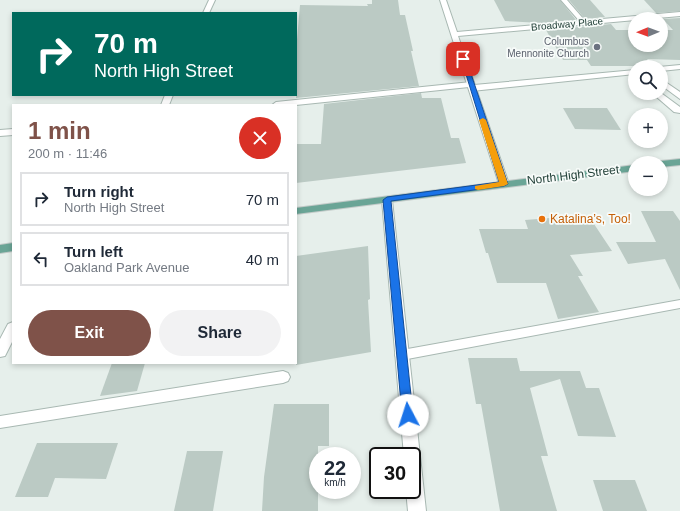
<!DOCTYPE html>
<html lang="en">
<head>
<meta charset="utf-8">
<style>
  :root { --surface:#fff; --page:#f2f2f3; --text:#1f2937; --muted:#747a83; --line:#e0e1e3; --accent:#7f5249 }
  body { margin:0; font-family:Helvetica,sans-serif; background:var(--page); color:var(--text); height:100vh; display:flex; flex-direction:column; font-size:15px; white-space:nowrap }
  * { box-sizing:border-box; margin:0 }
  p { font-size:13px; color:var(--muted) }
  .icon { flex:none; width:22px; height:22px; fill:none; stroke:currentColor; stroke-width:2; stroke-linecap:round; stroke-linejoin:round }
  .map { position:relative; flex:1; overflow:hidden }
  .panel { position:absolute; left:12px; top:104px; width:285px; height:260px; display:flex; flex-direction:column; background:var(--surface); border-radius:0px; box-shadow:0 2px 6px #0003 }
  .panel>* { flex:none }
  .top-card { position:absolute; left:12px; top:12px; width:285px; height:84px; border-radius:0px; box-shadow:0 2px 6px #0003; background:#00695c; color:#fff; overflow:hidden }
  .needle { width:26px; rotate:269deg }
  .buttons { position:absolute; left:628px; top:12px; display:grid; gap:8px }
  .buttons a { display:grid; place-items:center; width:40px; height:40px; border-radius:50%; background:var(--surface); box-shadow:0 2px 6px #0003; font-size:20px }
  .speed { position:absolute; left:309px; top:447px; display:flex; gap:8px; font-size:20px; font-weight:700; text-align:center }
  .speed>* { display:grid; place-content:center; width:52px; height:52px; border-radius:50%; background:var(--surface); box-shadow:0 2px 6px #0003; line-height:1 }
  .speed small { font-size:10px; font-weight:400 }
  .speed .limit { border:2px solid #111; border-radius:6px; background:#fff; color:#111 }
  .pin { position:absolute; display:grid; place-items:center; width:34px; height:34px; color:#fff; margin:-17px; border-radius:8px; box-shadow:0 2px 6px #0006 }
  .me { position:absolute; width:44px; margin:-22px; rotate:355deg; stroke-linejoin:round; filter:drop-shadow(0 0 3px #0008) }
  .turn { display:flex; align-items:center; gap:14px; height:84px; padding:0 16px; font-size:18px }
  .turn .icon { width:52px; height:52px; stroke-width:2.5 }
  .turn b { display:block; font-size:28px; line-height:34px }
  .round { display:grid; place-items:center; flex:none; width:42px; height:42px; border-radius:21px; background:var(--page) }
  .overview { display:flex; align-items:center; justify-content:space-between; height:68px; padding:0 16px }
  h1 { font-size:24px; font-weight:700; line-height:30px; color:var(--accent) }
  .primary-button { display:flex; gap:8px; margin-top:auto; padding:8px 16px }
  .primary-button a { flex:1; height:46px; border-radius:24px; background:var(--accent); color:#fff; font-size:16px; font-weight:700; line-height:46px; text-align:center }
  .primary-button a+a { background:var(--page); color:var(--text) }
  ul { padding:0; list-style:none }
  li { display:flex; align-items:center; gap:12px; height:54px; margin:0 8px 6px; padding:0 8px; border:2px solid var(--line); border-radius:0px }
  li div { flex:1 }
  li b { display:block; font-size:15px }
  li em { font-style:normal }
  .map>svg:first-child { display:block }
</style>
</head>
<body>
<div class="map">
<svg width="680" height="511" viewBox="0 0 680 511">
  <rect width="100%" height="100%" fill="#e6efeb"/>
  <g fill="#bbcac4">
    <polygon points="372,0 398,0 400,15 405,15 413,51 411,51 419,86 296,98 296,51 300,5 368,6 367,4 372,4"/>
    <polygon points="494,0 560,0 576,20 542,23 505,21"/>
    <polygon points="569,0 590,0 605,17 585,19"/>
    <polygon points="644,0 680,0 680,11 656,13"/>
    <polygon points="680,18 680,60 647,59 653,66 591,66 587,60 563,60 546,30 611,24 616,30 635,30 635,45 661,45 661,30 673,30 663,19"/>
    <polygon points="421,93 422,98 441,98 451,138 459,138 466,163 296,183 296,144 321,144 324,104"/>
    <polygon points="563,108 607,108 621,130 575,129"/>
    <polygon points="641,211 673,211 680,221 680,290 665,259 628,264 616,242 656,242"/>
    <polygon points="588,215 612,251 570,255 583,276 578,276 599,312 558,319 546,283 497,283 488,253 486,253 479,229 528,229 525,220"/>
    <polygon points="368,246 370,299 368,300 371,352 296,365 296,256"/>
    <polygon points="468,358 517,358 520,371 580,371 586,388 599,388 616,437 578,436 560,379 530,388 548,456 541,456 557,511 500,511 481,404 476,404"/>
    <polygon points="112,363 145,363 137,391 100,396"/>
    <polygon points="274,404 329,404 329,446 318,446 318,511 262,511 264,477"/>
    <polygon points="37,443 118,443 106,479 55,478 48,497 15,497"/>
    <polygon points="187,451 223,451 213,511 174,511"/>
    <polygon points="593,480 635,480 647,511 603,511"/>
  </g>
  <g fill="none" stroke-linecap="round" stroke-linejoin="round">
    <defs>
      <g id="lane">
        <polygon points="561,0 567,0 586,22 586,24 582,24"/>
        <polygon points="680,65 680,69 661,71 661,67 659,67"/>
        <polygon points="635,70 635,74 472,91 469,90 469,87 296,105 272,105 276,102 471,82 474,82 474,85"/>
        <polygon points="661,79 680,92 680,99 661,85"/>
        <polygon points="652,93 661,93 680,107 680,113 674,112"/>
        <polygon points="13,129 13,135 0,136 0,130"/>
        <polygon points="680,300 680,308 402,360 397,359 395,355 397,351 402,350"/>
        <polygon points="283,371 288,373 290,377 288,381 283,383 0,428 0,416"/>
      </g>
      <g id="street">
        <polygon points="209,0 215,0 209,13 203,13"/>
        <polygon points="440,0 446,0 457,32 680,12 680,16 458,36 509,184 504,187 499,184"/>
        <polygon points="165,95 173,95 169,105 161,105"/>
        <polygon points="387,197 392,200 426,511 408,511 406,490 412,490 412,456 404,456 382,200"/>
        <polygon points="13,322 13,340 5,356 0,357 0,339 8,324"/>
      </g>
      <g id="primary">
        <polygon points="680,159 680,165 661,167 661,163 657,163 661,161"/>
        <polygon points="635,165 635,171 296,214 296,208"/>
        <polygon points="13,243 13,251 0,253 0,245"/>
      </g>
    </defs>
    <use href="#lane" stroke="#a8b8b2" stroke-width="2"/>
    <use href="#street" stroke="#a8b8b2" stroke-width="2"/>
    <use href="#primary" stroke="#c2cac8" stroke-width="2"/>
    <use href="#lane" fill="#fff" fill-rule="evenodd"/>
    <use href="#street" fill="#fff" fill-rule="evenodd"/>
    <use href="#primary" fill="#6aa596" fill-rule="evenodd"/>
  </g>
  <polygon fill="#1a73e8" stroke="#114b97" points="461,58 466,59 508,184 504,186 391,201 413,415 412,418 408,420 403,418 402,415 383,200 387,197 499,182"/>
  <polygon fill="#f59e0b" points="483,118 486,120 508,184 504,186 478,190 475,189 475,186 499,182 479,120"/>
  <circle fill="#6b7280" stroke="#f7fbf9" stroke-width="1.5" cx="597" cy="47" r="4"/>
  <circle fill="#e8710a" stroke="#f7fbf9" stroke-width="1.5" cx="542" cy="219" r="4"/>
  <g text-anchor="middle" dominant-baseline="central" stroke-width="3.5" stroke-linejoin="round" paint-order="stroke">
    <g font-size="10" fill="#24423a" stroke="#f7fbf9">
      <text transform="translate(567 24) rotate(-5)">Broadway Place</text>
    </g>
    <g font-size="10" fill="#5b616d" stroke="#f7fbf9" text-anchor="end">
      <text x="589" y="41">Columbus<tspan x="589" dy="12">Mennonite Church</tspan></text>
    </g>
    <g font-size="12" fill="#24423a" stroke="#f7fbf9">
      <text transform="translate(573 175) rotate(-7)">North High Street</text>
    </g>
    <g font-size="12" fill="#c56008" stroke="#f7fbf9" text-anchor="start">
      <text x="550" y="219">Katalina’s, Too!</text>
    </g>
  </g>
</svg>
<div class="buttons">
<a><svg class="needle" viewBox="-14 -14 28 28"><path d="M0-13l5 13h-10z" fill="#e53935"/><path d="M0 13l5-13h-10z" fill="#747a83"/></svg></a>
<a><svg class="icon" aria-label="search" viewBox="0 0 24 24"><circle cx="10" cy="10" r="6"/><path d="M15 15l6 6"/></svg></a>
<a>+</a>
<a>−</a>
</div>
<div class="speed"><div>22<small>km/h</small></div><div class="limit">30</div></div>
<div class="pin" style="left:463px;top:59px;background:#d93025"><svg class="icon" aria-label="arrive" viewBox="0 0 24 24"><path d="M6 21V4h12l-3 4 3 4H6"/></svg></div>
<svg class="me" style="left:408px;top:415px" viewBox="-20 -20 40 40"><circle r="19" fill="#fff"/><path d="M0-13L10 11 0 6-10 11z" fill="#1a73e8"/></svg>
<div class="top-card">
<div class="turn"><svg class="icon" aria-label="right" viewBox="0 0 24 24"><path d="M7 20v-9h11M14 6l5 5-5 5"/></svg><div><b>70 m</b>North High Street</div></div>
</div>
<section class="panel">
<div class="overview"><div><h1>1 min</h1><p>200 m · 11:46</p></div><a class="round" style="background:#d93025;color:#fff"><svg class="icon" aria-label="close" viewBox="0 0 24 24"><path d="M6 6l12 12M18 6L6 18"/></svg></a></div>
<ul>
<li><svg class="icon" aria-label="right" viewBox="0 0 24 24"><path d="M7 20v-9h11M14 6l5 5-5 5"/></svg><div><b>Turn right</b><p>North High Street</p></div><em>70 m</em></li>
<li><svg class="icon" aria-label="left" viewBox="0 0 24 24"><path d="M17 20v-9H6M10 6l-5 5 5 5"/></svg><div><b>Turn left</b><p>Oakland Park Avenue</p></div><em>40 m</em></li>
</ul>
<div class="primary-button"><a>Exit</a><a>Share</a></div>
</section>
</div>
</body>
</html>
